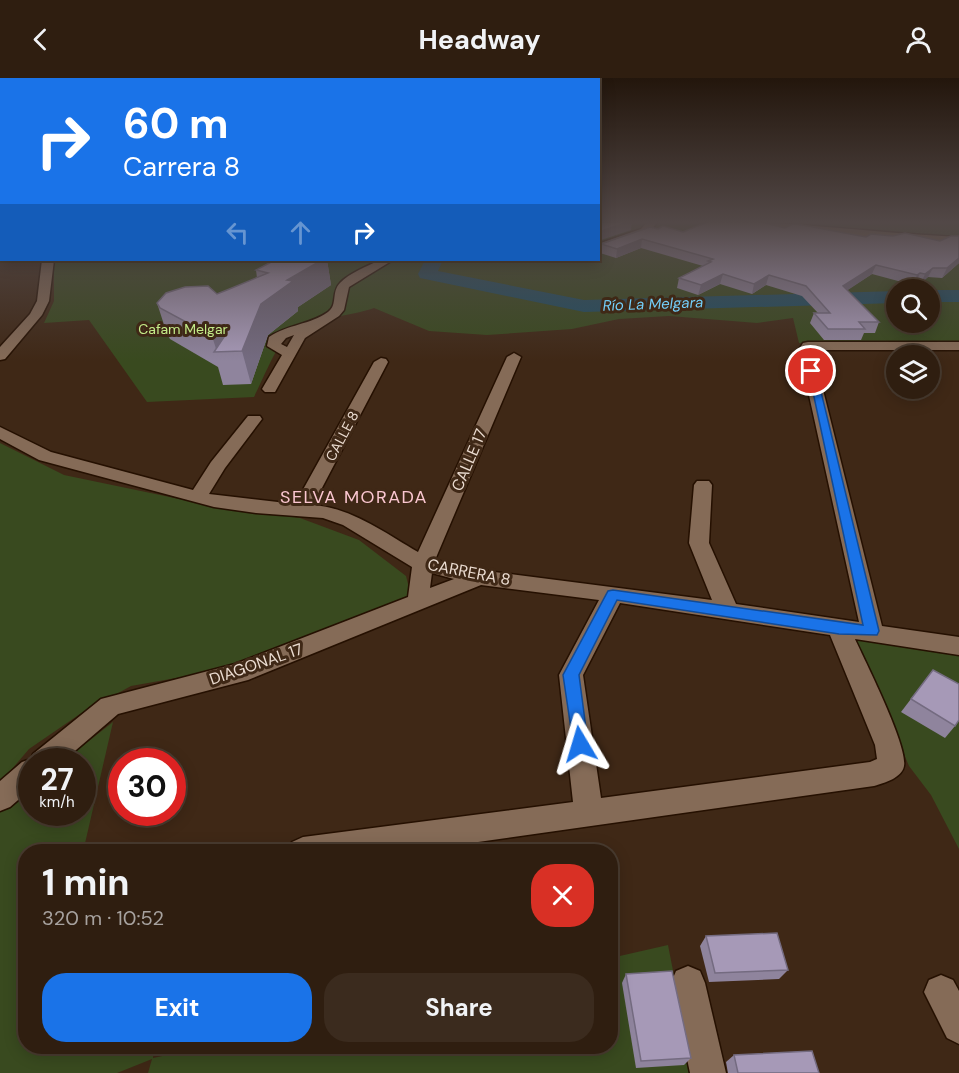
<!DOCTYPE html>
<html lang="en">
<head>
<meta charset="utf-8">
<style>
  :root { --surface:#2f1e10; --page:#3b2b1e; --text:#f1f3f6; --muted:#a7a29f; --line:#4a3c30; --accent:#1a73e8 }
  body { margin:0; font-family:"DM Sans",sans-serif; background:var(--page); color:var(--text); height:100vh; display:flex; flex-direction:column; font-size:22px; white-space:nowrap }
  * { box-sizing:border-box; margin:0 }
  p { font-size:20px; color:var(--muted) }
  .icon { flex:none; width:33px; height:33px; fill:none; stroke:currentColor; stroke-width:2; stroke-linecap:round; stroke-linejoin:round }
  .map { position:relative; flex:1; overflow:hidden }
  .drawer { position:absolute; left:18px; top:766px; width:600px; height:210px; display:flex; flex-direction:column; background:var(--surface); border-radius:24px; box-shadow:0 3px 15px #0003,0 0 0 2px var(--line) }
  .drawer>* { flex:none }
  .hud { position:absolute; left:0px; top:0px; width:600px; height:183px; box-shadow:0 3px 15px #0003,0 0 0 2px var(--line); background:#1a73e8; color:#fff; overflow:hidden }
  .controls { position:absolute; left:886px; top:201px; display:grid; gap:12px }
  .controls a { display:grid; place-items:center; width:54px; height:54px; border-radius:50%; background:var(--surface); box-shadow:0 3px 15px #0003,0 0 0 2px var(--line); font-size:30px }
  .speed { position:absolute; left:18px; top:670px; display:flex; gap:12px; font-size:30px; font-weight:700; text-align:center }
  .speed>* { display:grid; place-content:center; width:78px; height:78px; border-radius:50%; background:var(--surface); box-shadow:0 3px 15px #0003,0 0 0 2px var(--line); line-height:1 }
  .speed small { font-size:15px; font-weight:400 }
  .speed .limit { border:9px solid #d22; background:#fff; color:#111 }
  .pin { position:absolute; display:grid; place-items:center; width:51px; height:51px; color:#fff; margin:-26px; border:3px solid #fff; border-radius:50%; box-shadow:0 2px 6px #0007 }
  .me { position:absolute; width:66px; margin:-33px; rotate:353deg; stroke-linejoin:round; filter:drop-shadow(0 0 4px #0008) }
  .turn { display:flex; align-items:center; gap:21px; height:126px; padding:0 24px; font-size:27px }
  .turn .icon { width:78px; height:78px; stroke-width:2.5 }
  .turn b { display:block; font-size:42px; line-height:51px }
  .lanes { display:flex; align-items:center; height:57px; padding:0 24px; background:#0003; justify-content:center; gap:30px; direction:ltr }
  .lanes .off { opacity:.35 }
  .round { display:grid; place-items:center; flex:none; width:63px; height:63px; border-radius:24px; background:var(--page) }
  .headline { display:flex; align-items:center; justify-content:space-between; height:102px; padding:0 24px }
  h1 { font-size:36px; font-weight:700; line-height:45px }
  .button { display:flex; gap:12px; margin-top:auto; padding:12px 24px }
  .button a { flex:1; height:69px; border-radius:24px; background:var(--accent); color:#fff; font-size:24px; font-weight:700; line-height:69px; text-align:center }
  .button a+a { background:var(--page); color:var(--text) }
  header { display:flex; justify-content:space-between; align-items:center; height:78px; padding:0 24px; background:var(--surface); font-size:27px; font-weight:700 }
  .map>svg:first-child { display:block }
</style>
</head>
<body>
<header><svg class="icon" aria-label="back" viewBox="0 0 24 24"><path d="M15 5l-7 7 7 7"/></svg>Headway<svg class="icon" aria-label="person" viewBox="0 0 24 24"><circle cx="12" cy="8" r="4"/><path d="M4 21q1-7 8-7t8 7"/></svg></header>
<div class="map">
<svg width="959" height="995" viewBox="0 0 959 995">
  <rect width="100%" height="100%" fill="#3f2816"/>
  <g fill="#394a1f" fill-rule="evenodd">
    <path d="M599,143H959V264L799,265L793,240L757,245L669,238L619,241L572,251L487,257L429,253L374,230C353,238 300,242 287,257C277,267 261,305 254,319L147,324L89,242L44,245L54,223V182H598ZM897,212H930V244H897Z"/>
    <polygon points="0,365 64,397 189,423 300,440 359,462 406,498 411,518 273,576 210,594 131,608 80,636 29,671 0,705"/>
    <polygon points="853,557 959,573 959,771 931,717 909,688"/>
    <polygon points="113,644 83,774 26,774 26,969 154,969 153,980 205,969 610,969 611,880 668,867 693,995 148,995 152,981 117,995 0,995 0,732 31,707 32,735 82,735 82,684 62,684"/>
  </g>
  <g fill="none" stroke-linecap="round" stroke-linejoin="round">
    <g fill="#1f4e63" fill-rule="evenodd">
      <polygon points="425,182 443,182 438,193 584,222 897,213 897,225 584,234 420,200 418,196"/>
      <rect x="930" y="212" width="29" height="12"/>
    </g>
    <defs>
      <g id="minor">
        <polygon points="648,143 658,143 649,155 598,173 598,166 641,151"/>
        <path d="M707,143C791,143 875,155 959,159V165L881,161L712,146Z"/>
        <rect x="0" y="148" width="2" height="6"/>
        <polygon points="42,182 54,182 49,223 42,237 5,281 0,282 0,269 30,236 37,223"/>
        <path d="M380,182H393L349,209L344,232L339,238L305,260L275,314H265L262,311L282,277L267,268L269,259C288,246 310,247 328,234C338,227 331,214 340,205C349,195 368,188 380,182ZM294,257L287,269L281,266L286,260Z"/>
        <path d="M808,264H959V272H813L882,548L959,559V577L855,561C865,583 908,668 904,688C902,700 884,705 874,708L407,774H288L292,764L303,759L573,724L559,597L599,522L481,507L248,602L118,636L62,684H32V710L10,729L0,733V703L22,684L31,681L33,676L101,621L235,586L408,519L412,489L343,447L323,440L256,435L214,429L39,382L0,361V349L51,374L193,412L211,384L248,338H260L262,341L225,390L209,416L295,426L374,284L381,280L386,281L388,284L313,427C352,430 385,455 418,474L507,279L514,275L521,279L435,482L479,492L712,522L689,465L694,407L697,403H709L712,407L709,465L736,526L859,544L799,272L803,265ZM432,495L454,501L430,510ZM620,525L830,557L875,667L877,681L870,684L601,720L583,597Z"/>
        <polygon points="688,888 700,893 705,905 726,995 690,995 671,905 676,893"/>
        <polygon points="941,897 953,902 959,913 959,966 947,960 924,914 929,902"/>
      </g>
    </defs>
    <use href="#minor" stroke="#251001" stroke-width="3"/>
    <use href="#minor" fill="#856b57" fill-rule="evenodd"/>
  </g>
  <g fill="#8f849d">
    <polygon points="785,150 959,185 942,200 928,199 921,205 916,204 913,207 872,196 847,212 879,244 875,255 864,255 861,262 824,262 810,245 814,235 818,235 802,218 766,207 752,216 720,206 698,217 677,210 679,200 703,188 641,170 616,180 600,175 601,166 658,151 683,154"/>
    <polygon points="275,182 327,182 331,207 298,229 298,233 268,257 251,306 223,307 218,289 170,261 167,256 157,225 217,216 257,200 256,192"/>
    <polygon points="933,592 955,648 945,660 901,634"/>
    <polygon points="706,858 788,892 779,901 709,904 700,868"/>
    <polygon points="626,896 691,980 684,987 636,990 622,905"/>
    <polygon points="734,977 819,995 728,995 726,984"/>
  </g>
  <g fill="#746b80">
    <polygon points="632,143 631,152 598,163 598,154"/>
    <polygon points="642,161 641,170 616,180 617,171"/>
    <polygon points="959,180 959,185 942,200 947,190"/>
    <polygon points="322,182 327,182 331,207 298,229 298,233 268,257 251,306 242,273 261,226 287,202"/>
    <polygon points="876,187 872,196 839,218 843,208"/>
    <polygon points="933,190 928,199 921,205 925,196"/>
    <polygon points="920,195 916,204 913,207 917,197"/>
    <polygon points="723,196 720,206 698,217 701,207"/>
    <polygon points="769,197 766,207 752,216 754,206"/>
    <polygon points="226,256 217,274 212,258"/>
  </g>
  <g fill="#a699b7" stroke="#746b80" stroke-width="1.5">
    <polygon points="598,143 605,144 631,143 598,154"/>
    <polygon points="710,143 757,143 785,150 793,146 802,147 866,159 871,156 893,158 905,155 940,163 951,158 959,158 959,180 947,190 933,190 925,196 920,195 917,197 876,187 843,208 879,244 859,244 865,251 828,251 814,235 830,235 806,208 769,197 754,206 723,196 701,207 679,200 711,184 708,183 713,181 642,161 617,171 601,166 650,149 658,151 663,148 683,154"/>
    <polygon points="275,182 322,182 287,202 293,203 261,226 242,273 214,274 226,256 212,258 160,230 157,225 166,215 185,209 208,208 217,216 227,212 268,195 256,192"/>
    <polygon points="933,592 959,606 959,642 955,648 911,621"/>
    <polygon points="777,855 788,892 715,895 706,858"/>
    <polygon points="672,893 691,980 641,983 626,896"/>
    <polygon points="812,973 819,995 738,995 734,977"/>
  </g>
  <linearGradient id="sky" x2="0" y2="1"><stop stop-color="#23160c"/><stop offset="0.51" stop-color="#524847"/><stop offset="1" stop-color="#524847" stop-opacity="0"/></linearGradient>
  <rect width="959" height="283" fill="url(#sky)"/>
  <polygon fill="#1a73e8" stroke="#114b97" stroke-width="1.5" points="808,291 816,293 879,553 877,557 839,556 617,522 579,597 588,666 586,671 580,673 574,671 563,597 608,513 613,512 863,547"/>
  <g text-anchor="middle" dominant-baseline="central" stroke-width="6" stroke-linejoin="round" paint-order="stroke">
    <g font-size="14" fill="#c4ec89" stroke="#3f2816">
      <text x="183" y="251">Cafam Melgar</text>
    </g>
    <g font-size="14" fill="#ecddd2" stroke="#3f2816">
      <text transform="translate(342 358) rotate(-62)">CALLE 8</text>
    </g>
    <g font-size="15" font-style="italic" fill="#73cef9" stroke="#3f2816">
      <text transform="translate(653 226) rotate(-2)">Río La Melgara</text>
    </g>
    <g font-size="16" fill="#ecddd2" stroke="#3f2816">
      <text transform="translate(469 382) rotate(-67)">CALLE 17</text>
      <text transform="translate(469 494) rotate(11)">CARRERA 8</text>
      <text transform="translate(256 586) rotate(-19)">DIAGONAL 17</text>
    </g>
    <g font-size="18" letter-spacing="1.5" fill="#fbc7d1" stroke="#3f2816">
      <text x="354" y="419">SELVA MORADA</text>
    </g>
  </g>
</svg>
<div class="controls">
<a><svg class="icon" aria-label="search" viewBox="0 0 24 24"><circle cx="10" cy="10" r="6"/><path d="M15 15l6 6"/></svg></a>
<a><svg class="icon" aria-label="layers" viewBox="0 0 24 24"><path d="M12 4l9 5-9 5-9-5zM3 14l9 5 9-5"/></svg></a>
</div>
<div class="speed"><div>27<small>km/h</small></div><div class="limit">30</div></div>
<div class="pin" style="left:811px;top:293px;background:#d93025"><svg class="icon" aria-label="arrive" viewBox="0 0 24 24"><path d="M6 21V4h12l-3 4 3 4H6"/></svg></div>
<svg class="me" style="left:580px;top:666px" viewBox="-20 -20 40 40"><path d="M0-17L14 15 0 8-14 15z" fill="#1a73e8" stroke="#fff" stroke-width="4"/></svg>
<div class="hud">
<div class="turn"><svg class="icon" aria-label="right" viewBox="0 0 24 24"><path d="M7 20v-9h11M14 6l5 5-5 5"/></svg><div><b>60 m</b>Carrera 8</div></div>
<div class="lanes"><svg class="icon off" aria-label="left" viewBox="0 0 24 24"><path d="M17 20v-9H6M10 6l-5 5 5 5"/></svg><svg class="icon off" aria-label="ahead" viewBox="0 0 24 24"><path d="M12 20V5M6 11l6-6 6 6"/></svg><svg class="icon" aria-label="right" viewBox="0 0 24 24"><path d="M7 20v-9h11M14 6l5 5-5 5"/></svg></div>
</div>
<section class="drawer">
<div class="headline"><div><h1>1 min</h1><p>320 m · 10:52</p></div><a class="round" style="background:#d93025;color:#fff"><svg class="icon" aria-label="close" viewBox="0 0 24 24"><path d="M6 6l12 12M18 6L6 18"/></svg></a></div>
<div class="button"><a>Exit</a><a>Share</a></div>
</section>
</div>
</body>
</html>
